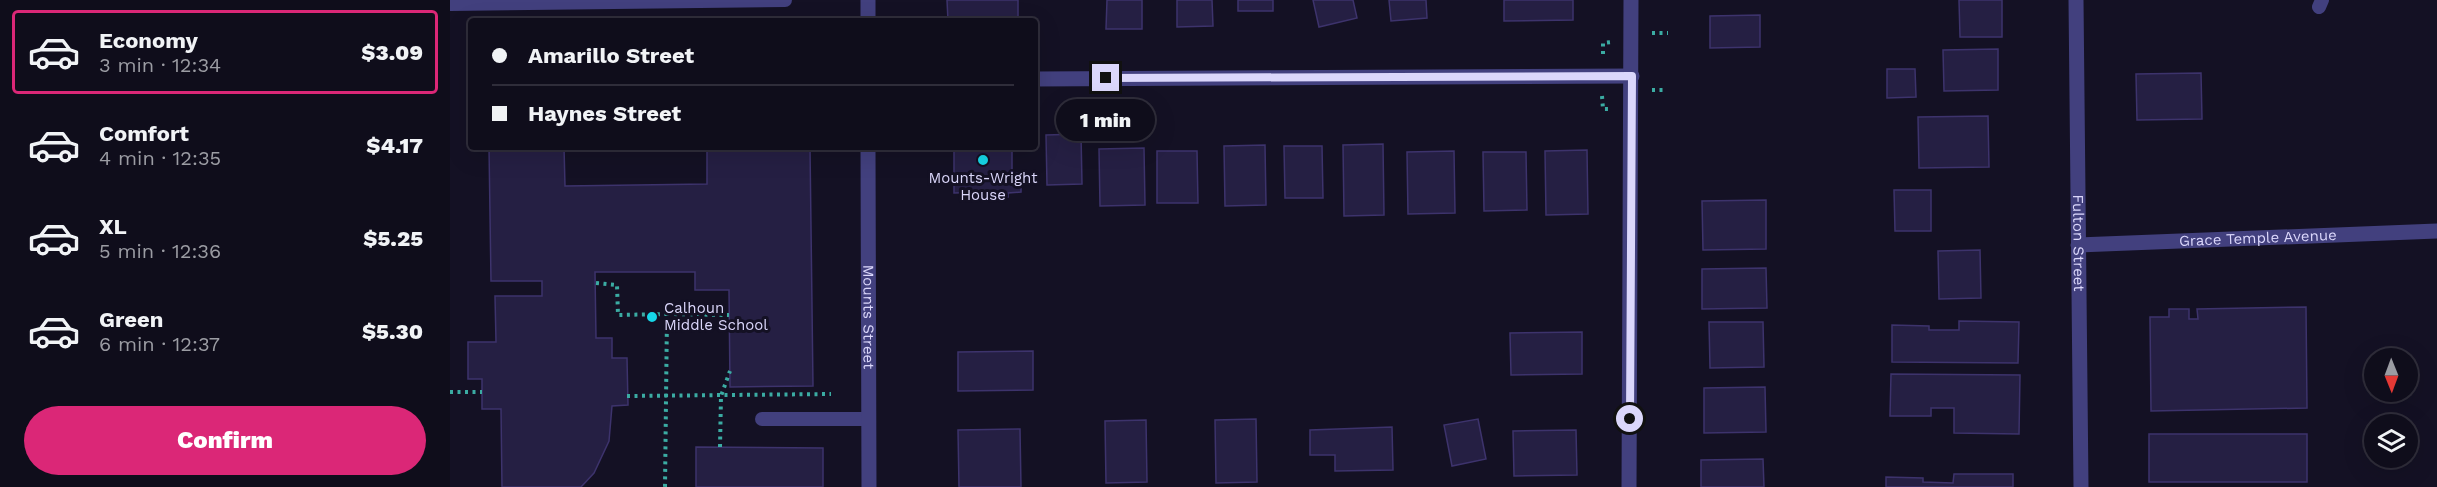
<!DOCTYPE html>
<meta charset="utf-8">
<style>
body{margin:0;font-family:"Work Sans",sans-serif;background:#181624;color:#f1f3f6;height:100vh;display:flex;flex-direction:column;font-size:22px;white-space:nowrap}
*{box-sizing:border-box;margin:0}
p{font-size:20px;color:#9b9ca3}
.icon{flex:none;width:33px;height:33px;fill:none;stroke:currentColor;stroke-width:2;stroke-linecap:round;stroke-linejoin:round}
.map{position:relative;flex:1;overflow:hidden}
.details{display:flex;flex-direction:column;background:#0f0d1b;width:450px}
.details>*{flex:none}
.top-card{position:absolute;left:18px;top:18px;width:570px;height:132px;border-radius:6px;box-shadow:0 6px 24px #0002,0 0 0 2px #2f2d3a;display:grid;align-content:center;height:132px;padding:0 24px;background:#0f0d1b}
.needle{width:39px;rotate:179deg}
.controls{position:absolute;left:1914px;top:348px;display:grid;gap:12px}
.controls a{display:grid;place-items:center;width:54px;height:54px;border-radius:50%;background:#0f0d1b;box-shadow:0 6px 24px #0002,0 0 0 2px #2f2d3a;font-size:30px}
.end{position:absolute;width:27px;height:27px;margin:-14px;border:8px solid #dbd7fb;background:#111;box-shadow:0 0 0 3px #111}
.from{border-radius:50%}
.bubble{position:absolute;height:42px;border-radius:21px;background:#0f0d1b;box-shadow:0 6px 24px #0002,0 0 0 2px #2f2d3a;font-size:20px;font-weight:800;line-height:42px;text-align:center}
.top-card b{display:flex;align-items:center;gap:21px;height:57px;font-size:22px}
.top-card b+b{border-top:2px solid #2f2d3a}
.top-card i{width:15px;height:15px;background:#f1f3f6}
ul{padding:10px 0 0;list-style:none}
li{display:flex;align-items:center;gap:18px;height:84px;margin:0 12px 9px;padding:0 12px;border:3px solid transparent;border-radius:6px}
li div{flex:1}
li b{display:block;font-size:22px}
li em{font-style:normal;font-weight:800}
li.current{border-color:#db2777}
li>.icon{width:54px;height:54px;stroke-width:1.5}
.primary-button{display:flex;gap:12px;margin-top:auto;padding:12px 24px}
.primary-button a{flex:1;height:69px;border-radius:36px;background:#db2777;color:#fff;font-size:24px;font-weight:800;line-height:69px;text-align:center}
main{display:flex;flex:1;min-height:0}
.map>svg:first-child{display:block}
.building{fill:#251f43;stroke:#3d336c;stroke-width:1.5}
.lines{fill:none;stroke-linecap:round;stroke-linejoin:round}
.path{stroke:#3baca3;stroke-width:4;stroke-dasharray:3 4.5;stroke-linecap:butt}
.service{stroke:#42407e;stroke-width:14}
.minor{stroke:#42407e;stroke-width:15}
.route{stroke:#dbd7fb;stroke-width:8}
.poi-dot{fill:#16d7e8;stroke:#141124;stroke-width:2}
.labels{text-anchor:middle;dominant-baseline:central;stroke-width:6;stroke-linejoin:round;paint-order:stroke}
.poi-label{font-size:15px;fill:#dbd7fb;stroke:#141124}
.street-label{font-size:15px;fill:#dbd7fb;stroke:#141124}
</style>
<main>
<section class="details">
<ul>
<li class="current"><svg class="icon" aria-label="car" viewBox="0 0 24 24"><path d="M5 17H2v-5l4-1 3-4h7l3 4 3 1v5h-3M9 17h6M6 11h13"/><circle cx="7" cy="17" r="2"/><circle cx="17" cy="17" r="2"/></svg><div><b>Economy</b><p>3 min · 12:34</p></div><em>$3.09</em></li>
<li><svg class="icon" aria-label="car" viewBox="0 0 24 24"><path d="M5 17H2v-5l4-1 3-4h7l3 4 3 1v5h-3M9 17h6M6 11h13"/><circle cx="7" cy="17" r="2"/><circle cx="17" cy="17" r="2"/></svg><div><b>Comfort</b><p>4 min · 12:35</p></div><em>$4.17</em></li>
<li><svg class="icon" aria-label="car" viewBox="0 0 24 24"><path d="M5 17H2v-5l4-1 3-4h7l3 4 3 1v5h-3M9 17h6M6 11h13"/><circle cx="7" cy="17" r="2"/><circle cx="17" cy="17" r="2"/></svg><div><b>XL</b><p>5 min · 12:36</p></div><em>$5.25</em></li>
<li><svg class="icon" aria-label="car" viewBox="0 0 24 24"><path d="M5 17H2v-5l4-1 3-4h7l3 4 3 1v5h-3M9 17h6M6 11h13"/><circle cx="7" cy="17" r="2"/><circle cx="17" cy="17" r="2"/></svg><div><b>Green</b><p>6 min · 12:37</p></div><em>$5.30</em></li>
</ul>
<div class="primary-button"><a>Confirm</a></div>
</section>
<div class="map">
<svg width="1987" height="487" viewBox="0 0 1987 487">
<rect width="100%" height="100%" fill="#141124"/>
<g class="building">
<polygon points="497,0 568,0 568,21 498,21"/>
<polygon points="657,0 692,0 692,29 656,29"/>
<polygon points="727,0 762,0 763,26 727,27"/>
<rect x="788" y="0" width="35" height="11"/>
<polygon points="863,0 903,0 907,18 869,27"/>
<polygon points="939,0 976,0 977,18 941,21"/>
<polygon points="1054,0 1123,0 1123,20 1054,21"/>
<polygon points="1509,0 1552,0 1552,37 1510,37"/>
<polygon points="1310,15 1310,47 1260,48 1260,16"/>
<polygon points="1548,49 1548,90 1494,91 1493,50"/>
<polygon points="1437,69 1465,69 1466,97 1437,98"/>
<polygon points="1751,73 1752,119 1687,120 1686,74"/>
<polygon points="1538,116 1539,167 1469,168 1468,117"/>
<polygon points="631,134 632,184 597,185 596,135"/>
<polygon points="933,144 934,215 894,216 893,145"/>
<polygon points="815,145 816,205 775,206 774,146"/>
<polygon points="834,146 872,146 873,198 835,198"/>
<polygon points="39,147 114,147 115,186 257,184 257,147 360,147 363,386 280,387 279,290 245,290 245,272 145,272 146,338 162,338 162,358 177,358 178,405 162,406 159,441 144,473 131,487 52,487 51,409 32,409 32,379 18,379 18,342 46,342 45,296 92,296 92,281 41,281"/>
<polygon points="504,147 562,147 562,173 571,173 571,192 558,193 558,197 536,197 536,192 504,193"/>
<polygon points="694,148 695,205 650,206 649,149"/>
<polygon points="1137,150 1138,214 1096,215 1095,151"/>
<polygon points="707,151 747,151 748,203 707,203"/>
<polygon points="1004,151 1005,213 958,214 957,152"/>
<polygon points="1033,152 1076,152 1077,210 1034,211"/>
<polygon points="1444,190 1481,190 1481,231 1445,231"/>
<polygon points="1316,200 1316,249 1253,250 1252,201"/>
<polygon points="1530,250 1531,298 1489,299 1488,251"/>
<polygon points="1316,268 1317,308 1252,309 1252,269"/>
<polygon points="1856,307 1857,408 1701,411 1700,317 1719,317 1719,309 1739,309 1739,319 1748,319 1747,309"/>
<polygon points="1509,321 1569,322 1568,363 1442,362 1442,325 1479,326 1479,330 1509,330"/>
<polygon points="1259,322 1313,322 1314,367 1260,368"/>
<polygon points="1132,332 1132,374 1061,375 1060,333"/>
<polygon points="583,351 583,390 508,391 508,352"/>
<polygon points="1441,374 1570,375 1569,434 1504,433 1504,408 1481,408 1481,416 1440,416"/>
<polygon points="1315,387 1316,432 1254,433 1254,388"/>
<polygon points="806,419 807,482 766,483 765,420"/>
<polygon points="1028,419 1036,459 1002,466 994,425"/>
<polygon points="696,420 697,482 656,483 655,421"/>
<polygon points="942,427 943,470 885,471 885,455 860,455 860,430"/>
<polygon points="570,429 571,487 509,487 508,430"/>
<polygon points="1126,430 1127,475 1064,476 1063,431"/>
<rect x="1699" y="434" width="158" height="48"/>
<polygon points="246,447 373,448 373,487 246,487"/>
<polygon points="1313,459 1314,487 1251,487 1251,460"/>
<polygon points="1504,474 1563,474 1563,487 1436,487 1436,477 1473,478 1473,482 1503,483"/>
</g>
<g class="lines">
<g class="path">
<polyline points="1202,33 1218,33"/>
<polyline points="1153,54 1153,43 1162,42"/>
<polyline points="1202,90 1217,90"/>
<polyline points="1152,96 1153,109 1159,109"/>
<polyline points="146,283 167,285 168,315 217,314 215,487"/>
<polyline points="217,314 279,315"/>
<polyline points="0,392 32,392"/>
<polyline points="177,396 381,394"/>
<polyline points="270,447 271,396 280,371"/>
</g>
<g class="service">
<polyline points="0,4 335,0"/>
<polyline points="1869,7 1872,0"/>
<polyline points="312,419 418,419"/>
</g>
<g class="minor">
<polyline points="418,0 418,21"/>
<path id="s1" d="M1626,0L1631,487"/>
<polyline points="585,79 1182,76"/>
<path id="s2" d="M418,147L419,487"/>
<path id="s3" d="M1628,245L1987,231"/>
<polyline points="1179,487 1181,0"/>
</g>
</g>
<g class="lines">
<polyline class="route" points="656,78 1182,76 1180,419"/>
</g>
<g class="poi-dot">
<circle cx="533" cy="160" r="6"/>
<circle cx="202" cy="317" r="6"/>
</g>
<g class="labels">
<g class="poi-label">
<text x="533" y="178">Mounts-Wright<tspan x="533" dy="17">House</tspan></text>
<text x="214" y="308" text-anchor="start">Calhoun<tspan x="214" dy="17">Middle School</tspan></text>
</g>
<g class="street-label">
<text stroke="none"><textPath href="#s3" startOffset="180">Grace Temple Avenue</textPath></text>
<text stroke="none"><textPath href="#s1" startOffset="243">Fulton Street</textPath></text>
<text stroke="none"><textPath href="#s2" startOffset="170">Mounts Street</textPath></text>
</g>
</g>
</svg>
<div class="controls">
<a><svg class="needle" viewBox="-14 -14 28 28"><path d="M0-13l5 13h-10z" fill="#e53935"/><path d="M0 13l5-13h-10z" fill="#9b9ca3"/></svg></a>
<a><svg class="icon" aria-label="layers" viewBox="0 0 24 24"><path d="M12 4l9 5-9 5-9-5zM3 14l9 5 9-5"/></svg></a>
</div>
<i class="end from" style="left:1180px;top:419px"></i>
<i class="end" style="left:656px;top:78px"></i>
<div class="bubble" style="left:606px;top:99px;width:99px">1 min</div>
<div class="top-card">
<b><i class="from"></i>Amarillo Street</b>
<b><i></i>Haynes Street</b>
</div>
</div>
</main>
